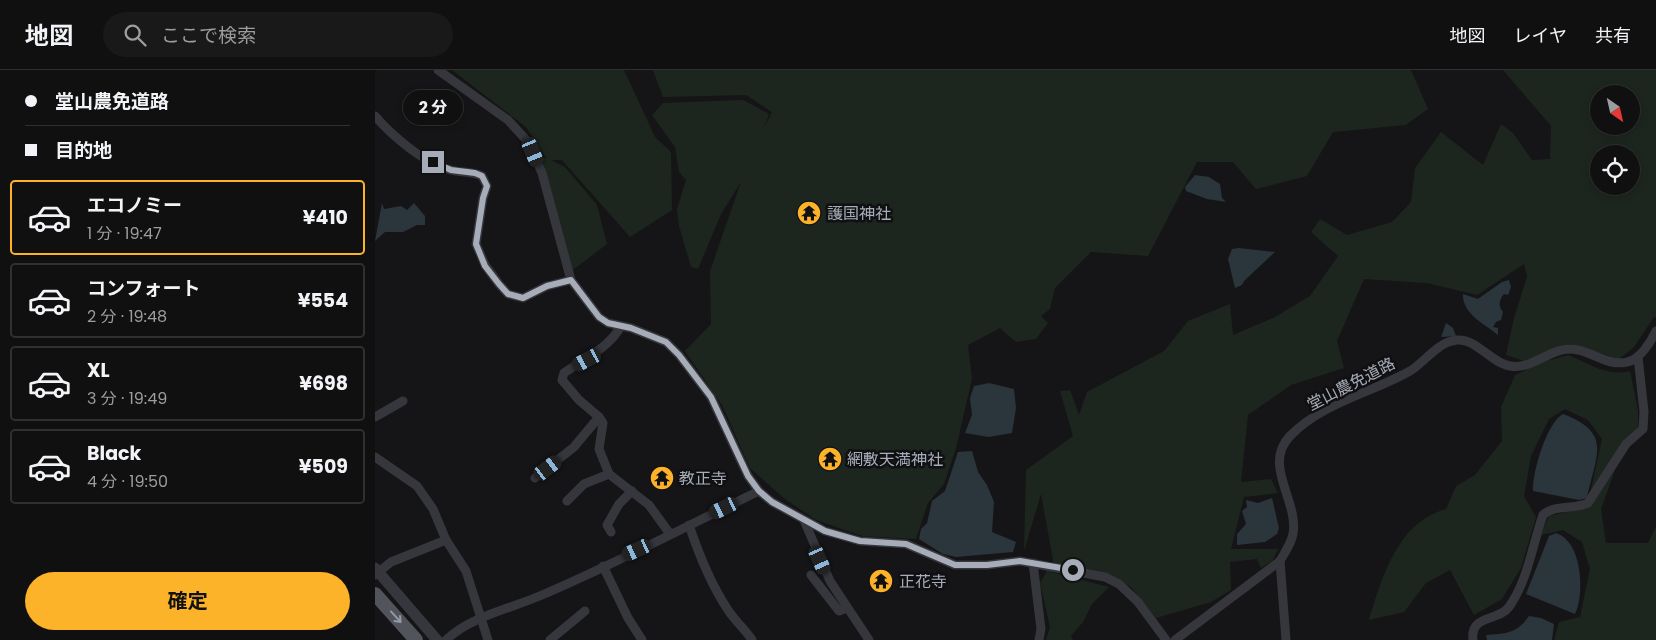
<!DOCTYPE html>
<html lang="ja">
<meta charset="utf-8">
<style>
body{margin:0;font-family:Poppins,"Noto Sans JP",sans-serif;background:#19191a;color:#f1f3f6;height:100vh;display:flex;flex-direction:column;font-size:19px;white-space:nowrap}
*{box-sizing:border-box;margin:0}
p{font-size:16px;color:#9c9d9f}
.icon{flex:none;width:28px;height:28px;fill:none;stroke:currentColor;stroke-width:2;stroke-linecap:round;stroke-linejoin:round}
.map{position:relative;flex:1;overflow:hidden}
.details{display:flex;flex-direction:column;background:#101011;width:375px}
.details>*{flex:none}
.banner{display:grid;align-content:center;height:110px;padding:0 25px;background:#101011}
.needle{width:32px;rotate:146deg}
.fabs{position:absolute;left:1215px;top:15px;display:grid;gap:10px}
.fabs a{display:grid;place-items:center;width:50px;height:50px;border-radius:50%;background:#101011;box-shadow:0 2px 8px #0003,0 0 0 1px #303031;font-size:25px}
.end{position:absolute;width:22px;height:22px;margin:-11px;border:6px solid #a6acb8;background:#111;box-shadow:0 0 0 2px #111}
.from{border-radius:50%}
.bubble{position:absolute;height:35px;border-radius:18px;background:#101011;box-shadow:0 2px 8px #0003,0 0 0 1px #303031;font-size:16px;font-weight:700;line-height:35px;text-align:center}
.car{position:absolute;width:15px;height:30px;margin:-15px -8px;border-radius:6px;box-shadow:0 0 4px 1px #0007;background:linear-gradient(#222 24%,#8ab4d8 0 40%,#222 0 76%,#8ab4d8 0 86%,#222 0)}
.banner b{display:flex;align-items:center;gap:18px;height:48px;font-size:19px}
.banner b+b{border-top:1px solid #303031}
.banner i{width:12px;height:12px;background:#f1f3f6}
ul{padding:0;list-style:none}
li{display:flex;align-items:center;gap:15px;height:75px;margin:0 10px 8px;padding:0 15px;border:2px solid #303031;border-radius:5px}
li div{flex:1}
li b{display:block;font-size:19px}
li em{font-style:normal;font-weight:700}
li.current{border-color:#fcb229}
li>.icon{width:45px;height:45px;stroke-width:1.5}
.primary-button{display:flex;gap:10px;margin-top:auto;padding:10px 25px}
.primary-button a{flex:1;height:58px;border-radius:30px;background:#fcb229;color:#111;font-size:20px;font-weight:700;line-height:58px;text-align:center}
header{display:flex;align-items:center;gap:30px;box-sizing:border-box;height:70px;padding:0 25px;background:#101011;border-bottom:1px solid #303031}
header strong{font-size:24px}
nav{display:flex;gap:28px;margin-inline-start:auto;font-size:18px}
.search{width:350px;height:45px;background:#19191a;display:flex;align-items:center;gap:12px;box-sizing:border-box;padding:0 18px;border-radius:28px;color:#9c9d9f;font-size:19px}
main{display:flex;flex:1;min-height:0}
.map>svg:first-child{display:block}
.green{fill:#1d261e;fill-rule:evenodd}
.water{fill:#2b353c}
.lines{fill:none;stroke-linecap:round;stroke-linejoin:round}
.minor{stroke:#36373d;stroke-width:9}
.tertiary{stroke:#36373d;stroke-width:11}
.primary{stroke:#52545c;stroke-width:14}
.oneway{stroke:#959aa6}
.route{stroke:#a6acb8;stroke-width:6}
.labels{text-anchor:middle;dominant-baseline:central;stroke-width:5;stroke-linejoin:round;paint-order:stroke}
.poi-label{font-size:16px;fill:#a6acb8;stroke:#101012;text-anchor:start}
.street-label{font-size:16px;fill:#a6acb8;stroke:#101012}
</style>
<header>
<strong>地図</strong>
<div class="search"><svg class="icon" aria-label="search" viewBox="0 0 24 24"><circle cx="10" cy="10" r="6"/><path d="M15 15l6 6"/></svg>ここで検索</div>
<nav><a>地図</a><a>レイヤ</a><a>共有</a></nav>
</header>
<main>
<section class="details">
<div class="banner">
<b><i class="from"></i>堂山農免道路</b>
<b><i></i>目的地</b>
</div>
<ul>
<li class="current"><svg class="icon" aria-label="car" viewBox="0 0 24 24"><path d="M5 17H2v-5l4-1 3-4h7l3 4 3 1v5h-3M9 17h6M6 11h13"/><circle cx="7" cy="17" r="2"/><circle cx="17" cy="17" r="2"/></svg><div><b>エコノミー</b><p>1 分 · 19:47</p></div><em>¥410</em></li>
<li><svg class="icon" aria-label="car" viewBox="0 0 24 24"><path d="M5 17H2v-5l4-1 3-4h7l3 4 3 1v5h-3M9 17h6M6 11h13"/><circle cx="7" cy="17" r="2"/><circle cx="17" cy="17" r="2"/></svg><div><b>コンフォート</b><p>2 分 · 19:48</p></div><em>¥554</em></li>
<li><svg class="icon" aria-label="car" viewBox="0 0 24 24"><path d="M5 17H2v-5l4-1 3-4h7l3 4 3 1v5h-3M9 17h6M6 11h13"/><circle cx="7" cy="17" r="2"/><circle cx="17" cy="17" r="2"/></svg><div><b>XL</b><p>3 分 · 19:49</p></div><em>¥698</em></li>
<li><svg class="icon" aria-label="car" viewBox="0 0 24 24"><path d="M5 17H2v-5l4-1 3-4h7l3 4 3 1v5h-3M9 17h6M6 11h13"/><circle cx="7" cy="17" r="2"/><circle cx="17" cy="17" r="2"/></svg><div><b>Black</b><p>4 分 · 19:50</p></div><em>¥509</em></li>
</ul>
<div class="primary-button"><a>確定</a></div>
</section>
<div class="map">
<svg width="1281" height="570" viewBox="0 0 1281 570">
<rect width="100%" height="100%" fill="#151517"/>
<g class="green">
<polygon points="77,0 249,0 280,67 296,82 297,140 255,167 187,90 176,90 190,97 222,135 232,174 198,200 164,86 171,88 151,57"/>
<polygon points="278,0 1036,0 1053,39 1031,55 958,62 932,106 881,119 858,92 822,92 773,186 716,182 680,218 675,239 666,246 673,253 661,269 641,272 625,258 593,275 597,309 581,378 569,414 553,433 541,469 487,466 441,450 410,429 375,398 347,335 310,281 336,254 335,201 366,112 346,144 323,199 316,197 304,156 302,139 311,110 304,102 300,77 277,45 288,33 368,30 394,44 389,58 397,42 371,25 288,27"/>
<path d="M1128,0H1281V248L1279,247L1259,277L1244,289L1195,274L1149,291L1131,285L1139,248L1152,207L1149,194L1102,225L1052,213L989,209L962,271L969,298L916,315L873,345L866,412L896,409L903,423L869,427L856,479H903L898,490L886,498L882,489L855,492L856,520L836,532L781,548L756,517L725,501L679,495L666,424L649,481L651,400L698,366L685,321L695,320L704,345L712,322L789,281L813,251L855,234L858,265L900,247L935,226L963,186L936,162L945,149L972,165L1017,152L1036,132L1040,98L1066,62L1108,95L1126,54L1138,63L1157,90L1175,89L1176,56ZM1224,24H1256V56H1224ZM1224,84H1256V116H1224Z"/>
<path d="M1194,285C1213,294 1234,307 1255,301L1263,340V357L1215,424L1227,369L1213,350L1190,339L1174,349L1156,386L1149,426L1161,447L1146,498L1127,529L1099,545L1075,500L1051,513L1029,542L994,550C1007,507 1023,452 1071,439L1081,416L1100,405L1127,371L1126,337L1140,305L1171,291Z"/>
<polygon points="1241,397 1226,439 1231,473 1273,473 1281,457 1281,570 1179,570 1184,552 1205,547 1215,499 1207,472 1188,460 1166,465 1174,446 1210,438"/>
<polygon points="672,501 734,517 717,534 708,552 696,566 698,570 671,570 675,557 665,513"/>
</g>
<g class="water">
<polygon points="820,105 834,107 845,114 847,128 851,132 832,129 811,121 810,117"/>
<polygon points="7,133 9,139 26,136 32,140 39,133 50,146 50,155 42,155 28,162 10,162 0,171"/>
<polygon points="864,178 900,182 869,211 867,215 860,218 853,189 857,179"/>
<path d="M1134,210L1136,217L1133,225L1129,224C1124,230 1123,236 1128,242L1126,250L1121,252L1118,257L1123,258V265C1110,254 1087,244 1088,224L1103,229L1127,212Z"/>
<polygon points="1071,253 1078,258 1081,266 1066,267"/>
<polygon points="614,313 639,319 641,338 637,363 614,367 590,363 597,345 595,328 599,316"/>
<path d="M1188,344C1238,363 1221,385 1212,428L1204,430L1158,421C1157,403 1172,352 1188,344Z"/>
<polygon points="597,381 603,402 612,415 619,432 617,462 641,472 638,482 581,487 568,484 544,469 546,459 552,453 557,431 570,421 583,382"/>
<polygon points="897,428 904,458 902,464 890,472 862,475 862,464 871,454 867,441 872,437 871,430 883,433"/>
<path d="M1181,463C1207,471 1210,523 1200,544L1151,524L1174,466Z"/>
<path d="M1154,546L1166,548L1179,554L1177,570H1112L1111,565C1132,563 1141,564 1154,546Z"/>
</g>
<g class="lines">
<g class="minor">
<polyline points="63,0 133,50 153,72 167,103 196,210 224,247 233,253 256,258 291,272 304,285 336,327 373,406 384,421 397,432 450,461 485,471 531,474 580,495 612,495 645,491 730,507 744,514 763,532 791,570"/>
<path d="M0,46C16,65 51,95 76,100C87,103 97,101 107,106L112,116L108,128L101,174L110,195L124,214L133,224L148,228L172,216L196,210"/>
<path d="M246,256C234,278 209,289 189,303L187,310L204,330L224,347L228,353L224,379L234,404L274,435L295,464"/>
<polyline points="0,347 28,331"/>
<polyline points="0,387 42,416 58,439 71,470 91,501 113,570"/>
<polyline points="160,408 199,377 224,347"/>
<polyline points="192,431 209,414 234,404"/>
<polyline points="429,450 455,511 494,570"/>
<path d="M314,455C324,485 335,513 353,540C360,551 370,559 377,570"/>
<polyline points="236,462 232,455 244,434 257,421"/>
<polyline points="905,491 911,570"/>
<polyline points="658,493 666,559 664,570"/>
<polyline points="228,496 253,548 267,570"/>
<polyline points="0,505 16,492 71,470"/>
<polyline points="436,505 464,541 472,538"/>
<path d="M71,570C96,546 135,539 167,525C240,494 312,456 384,421"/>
<polyline points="175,570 210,541"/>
<path d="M800,570L905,491C910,482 916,474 918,464C924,431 887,395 915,366C947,333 996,323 1035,301C1050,292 1062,272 1082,270C1101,268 1116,293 1135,296C1157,300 1175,278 1196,279C1206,279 1217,285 1225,288C1255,301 1268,287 1281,261"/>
<path d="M1098,570C1095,544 1123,552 1134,537C1153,510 1157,476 1168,445C1179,434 1198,440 1213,433L1251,374L1268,359L1269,342L1263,287"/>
</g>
<polyline class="tertiary" points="0,498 62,570"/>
<polyline class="primary" points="0,524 41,570"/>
</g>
<defs><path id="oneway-shaft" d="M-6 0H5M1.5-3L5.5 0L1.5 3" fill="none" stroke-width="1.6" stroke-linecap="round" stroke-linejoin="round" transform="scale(1.25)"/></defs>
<use class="oneway" href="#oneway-shaft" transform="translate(21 547) rotate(48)"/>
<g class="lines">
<polyline class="route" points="58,92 76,100 100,103 107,106 112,116 108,128 101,174 110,196 124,214 133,224 148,228 172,216 196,210 224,247 233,253 256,258 291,272 304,285 336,327 373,406 384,421 397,432 450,461 485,471 531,474 580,495 612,495 645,491 698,500"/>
</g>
<defs>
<g id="temple-disc" transform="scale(1.25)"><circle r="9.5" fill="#fcb229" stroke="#101012"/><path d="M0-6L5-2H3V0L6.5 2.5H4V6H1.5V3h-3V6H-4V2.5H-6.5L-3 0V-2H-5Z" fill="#111"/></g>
</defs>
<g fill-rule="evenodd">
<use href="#temple-disc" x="434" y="143"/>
<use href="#temple-disc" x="455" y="389"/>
<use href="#temple-disc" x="287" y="408"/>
<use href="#temple-disc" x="506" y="511"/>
</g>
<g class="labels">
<g class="poi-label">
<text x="452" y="143">護国神社</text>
<text x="472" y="389">網敷天満神社</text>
<text x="304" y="408">教正寺</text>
<text x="524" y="511">正花寺</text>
</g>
<g class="street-label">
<text transform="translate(976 314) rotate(-27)">堂山農免道路</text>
</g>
</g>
</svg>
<div class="fabs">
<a><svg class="needle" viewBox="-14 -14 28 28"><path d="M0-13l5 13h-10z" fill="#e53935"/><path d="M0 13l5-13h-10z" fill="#9c9d9f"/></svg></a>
<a><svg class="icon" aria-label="locate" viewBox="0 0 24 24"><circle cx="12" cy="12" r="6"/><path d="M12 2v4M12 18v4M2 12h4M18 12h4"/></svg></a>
</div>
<i class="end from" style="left:698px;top:500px"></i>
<i class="end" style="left:58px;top:92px"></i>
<div class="bubble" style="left:28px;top:20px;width:60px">2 分</div>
<i class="car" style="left:158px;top:82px;rotate:157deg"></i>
<i class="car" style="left:212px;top:290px;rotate:242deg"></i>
<i class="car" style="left:173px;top:398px;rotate:53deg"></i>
<i class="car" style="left:349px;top:438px;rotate:244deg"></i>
<i class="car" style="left:262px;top:480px;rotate:245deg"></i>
<i class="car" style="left:445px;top:490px;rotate:156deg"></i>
</div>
</main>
